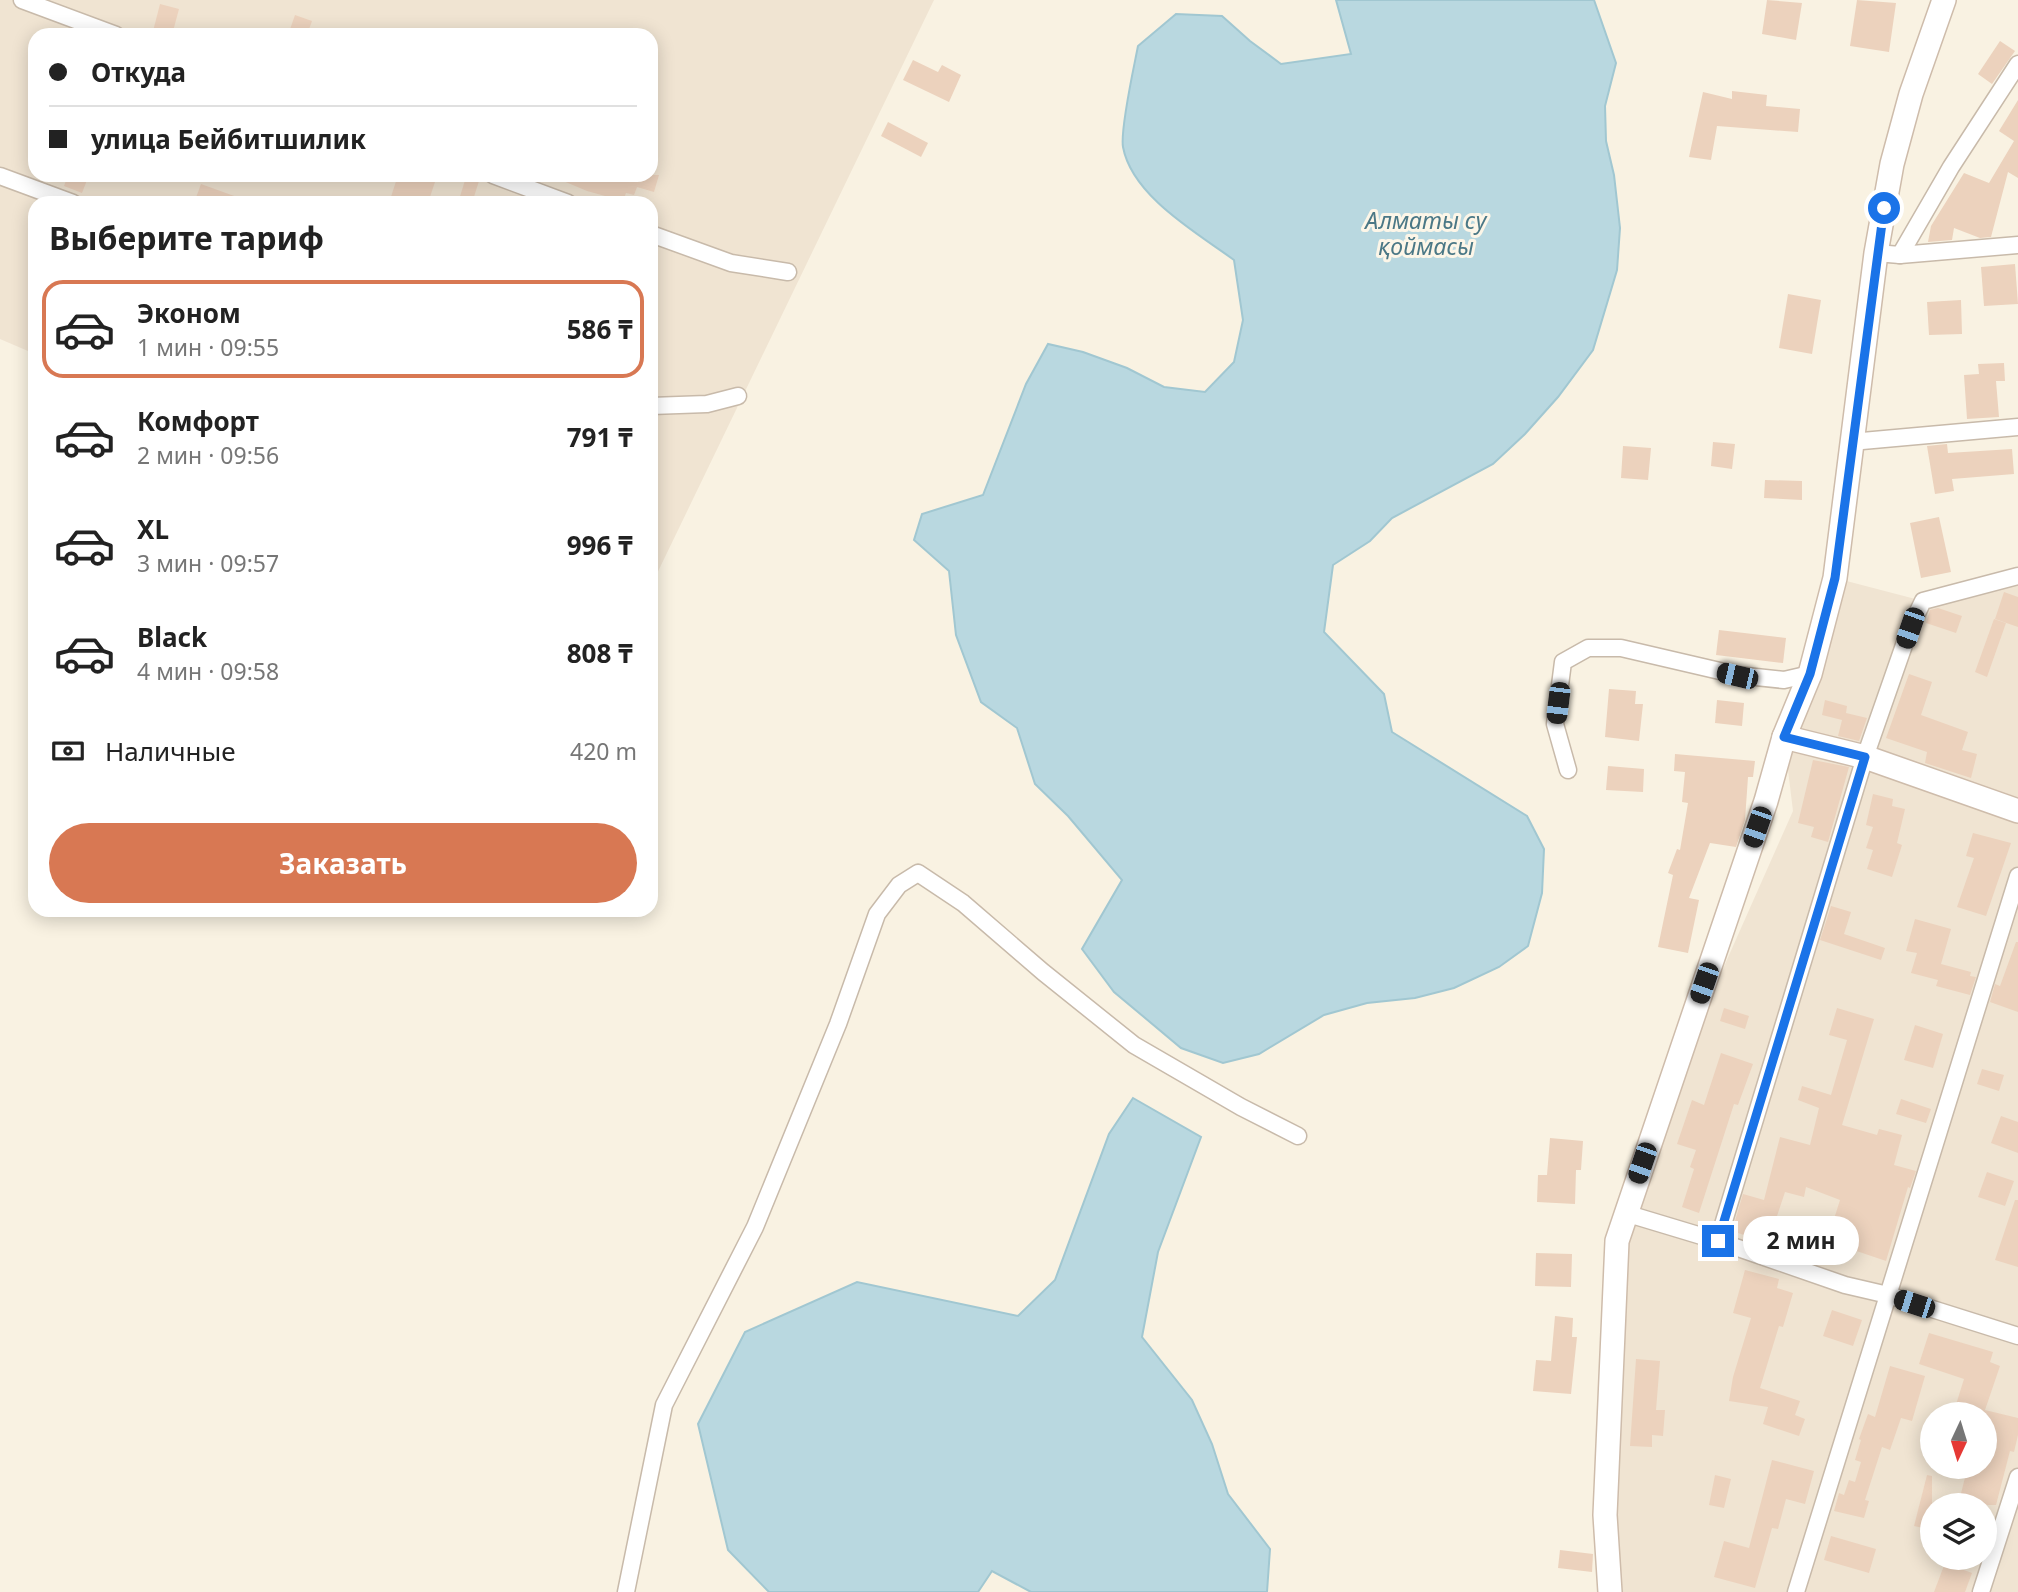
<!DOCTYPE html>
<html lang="ru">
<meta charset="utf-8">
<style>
body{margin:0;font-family:"Noto Sans",sans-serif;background:#f6f6f6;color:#222;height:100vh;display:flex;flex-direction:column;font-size:26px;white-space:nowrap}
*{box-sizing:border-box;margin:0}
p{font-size:23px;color:#767676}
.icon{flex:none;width:38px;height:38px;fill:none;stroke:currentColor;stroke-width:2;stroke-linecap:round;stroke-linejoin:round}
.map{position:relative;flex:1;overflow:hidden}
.details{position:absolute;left:28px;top:196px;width:630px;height:721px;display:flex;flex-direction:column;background:#fff;border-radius:21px;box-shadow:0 4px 18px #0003}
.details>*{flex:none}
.guide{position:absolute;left:28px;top:28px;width:630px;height:154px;border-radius:21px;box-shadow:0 4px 18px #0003;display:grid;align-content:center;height:154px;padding:0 21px;background:#fff}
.needle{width:46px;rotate:184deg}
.buttons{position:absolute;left:1920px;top:1402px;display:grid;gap:14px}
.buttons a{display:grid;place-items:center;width:77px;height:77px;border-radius:50%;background:#fff;box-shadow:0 4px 18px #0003;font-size:35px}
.end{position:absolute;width:32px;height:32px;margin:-16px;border:9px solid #1a73e8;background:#fff;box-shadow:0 0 0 4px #fff}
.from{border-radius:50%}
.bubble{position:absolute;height:49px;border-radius:24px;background:#fff;box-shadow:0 4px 18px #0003;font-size:23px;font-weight:700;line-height:49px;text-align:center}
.car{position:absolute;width:21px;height:42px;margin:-21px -10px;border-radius:9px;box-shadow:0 0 5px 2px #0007;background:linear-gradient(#222 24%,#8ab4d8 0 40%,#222 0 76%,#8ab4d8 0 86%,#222 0)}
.guide b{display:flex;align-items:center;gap:24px;height:66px;font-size:26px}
.guide b+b{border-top:2px solid #e0e0e0}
.guide i{width:18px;height:18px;background:#222}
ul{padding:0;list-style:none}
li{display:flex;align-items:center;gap:21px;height:98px;margin:0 14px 10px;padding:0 7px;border:4px solid transparent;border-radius:21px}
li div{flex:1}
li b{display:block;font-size:26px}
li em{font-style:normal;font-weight:700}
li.selected{border-color:#d87853}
li>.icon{width:63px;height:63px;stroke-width:1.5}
h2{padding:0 21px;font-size:32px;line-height:84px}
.pay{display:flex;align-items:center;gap:18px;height:77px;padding:0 21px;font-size:26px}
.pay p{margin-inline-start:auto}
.primary-button{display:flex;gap:14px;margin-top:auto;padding:14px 21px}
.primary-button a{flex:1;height:80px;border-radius:42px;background:#d87853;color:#fff;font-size:28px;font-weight:700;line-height:80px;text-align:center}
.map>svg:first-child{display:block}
.residential{fill:#f0e4d2;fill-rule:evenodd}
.water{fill:#b9d8e0;stroke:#a1c7d1;stroke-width:2}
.building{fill:#ecd2bd}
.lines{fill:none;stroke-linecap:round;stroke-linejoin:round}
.street-casing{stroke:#c8baaa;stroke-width:19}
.secondary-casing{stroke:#cebcab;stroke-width:26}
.street{stroke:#fff;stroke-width:16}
.secondary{stroke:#fff;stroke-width:23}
.route{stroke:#1a73e8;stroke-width:9}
.labels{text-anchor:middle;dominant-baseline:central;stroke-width:6;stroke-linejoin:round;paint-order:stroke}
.water-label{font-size:23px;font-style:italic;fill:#4b7886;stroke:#fdf6e8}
</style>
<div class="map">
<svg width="2018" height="1592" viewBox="0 0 2018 1592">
<rect width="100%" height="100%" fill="#f9f2e2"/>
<g class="residential">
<path d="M0,0H934L651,586V203H35V354L0,339ZM35,35H651V175H35Z"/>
<path d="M1835,578L1923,601L2018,579V1592H1610L1617,1241L1659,1113L1793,811L1784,737ZM1932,1414H1984V1466H1932ZM1932,1505H1984V1558H1932Z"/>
</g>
<g class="water">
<path d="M1336,0H1594L1616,63L1605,106L1606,141L1614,175L1620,228L1617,270L1593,350L1558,397L1525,434L1493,464L1392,518L1370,541L1333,565L1324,632L1384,694L1392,732L1527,816L1544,849L1542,893L1528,946L1499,967L1454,988L1415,998L1367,1003L1324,1015L1259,1054L1223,1063L1181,1048L1114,992L1082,949L1122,880L1068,816L1035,784L1017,728L981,702L956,635L949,571L914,540L922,514L983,495L1026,384L1048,344L1083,352L1127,368L1164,387L1205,392L1234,362L1243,320L1234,260C1197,233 1132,196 1123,147C1120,129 1134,67 1138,46L1176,14L1222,16L1250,41L1281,64L1351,54Z"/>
<polygon points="1133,1098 1201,1137 1158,1252 1142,1337 1192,1400 1212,1444 1228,1494 1270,1549 1267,1592 1031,1592 992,1571 978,1592 769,1592 728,1550 698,1424 745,1332 857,1282 1018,1316 1055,1280 1109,1134"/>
</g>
<g class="building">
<polygon points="1767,0 1802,3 1796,40 1762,34"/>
<polygon points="1857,0 1896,3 1889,52 1850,46"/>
<polygon points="160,4 179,9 172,35 152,35"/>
<polygon points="295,15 312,21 307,35 288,35"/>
<polygon points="2000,41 2015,51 1992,84 1978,74"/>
<polygon points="913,60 938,72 942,65 961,75 949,102 903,80"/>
<polygon points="1732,91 1767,95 1766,106 1800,109 1798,132 1717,126 1711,160 1689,157 1703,92 1732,99"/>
<polygon points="2018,100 2018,178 2008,172 1991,237 1980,238 1954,228 1952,240 1928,242 1931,226 1964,173 1989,183 2014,141 1999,131"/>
<polygon points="888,122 928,143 921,157 881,136"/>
<polygon points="68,175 89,175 82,193 64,186"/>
<polygon points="398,175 414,175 435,182 428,203 399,203 390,200"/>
<polygon points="549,175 659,175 654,192 637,187 634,195 626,193 623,201 587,191"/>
<polygon points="466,177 479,181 472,203 458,203"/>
<polygon points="201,184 248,201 247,203 194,203"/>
<polygon points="2015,264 2018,304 1984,306 1981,267"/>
<polygon points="1788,294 1821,300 1812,354 1779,348"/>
<polygon points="1961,300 1962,334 1929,335 1927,302"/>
<polygon points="2004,363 2005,381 1996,381 1999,417 1967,419 1964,375 1979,374 1978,364"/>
<polygon points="1713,442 1735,444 1732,469 1711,466"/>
<polygon points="1947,444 1948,453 2012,449 2014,474 1952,479 1954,491 1935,494 1927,446"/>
<polygon points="1623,446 1651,448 1648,480 1621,478"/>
<polygon points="1765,480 1802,481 1802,500 1764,498"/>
<polygon points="1939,517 1951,572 1921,578 1910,523"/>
<polygon points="2004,592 2018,597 2018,627 1995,619"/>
<polygon points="1938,608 1962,616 1956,633 1926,623 1930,610"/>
<polygon points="1994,619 2006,623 1987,677 1975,672"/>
<polygon points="1719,630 1786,638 1783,663 1716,655"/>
<polygon points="1909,674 1932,682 1921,715 1968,732 1962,750 1977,754 1971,778 1925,763 1927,752 1886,738"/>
<polygon points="1609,689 1636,691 1635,704 1643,704 1639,741 1605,737"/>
<polygon points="1717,700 1744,703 1742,726 1715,723"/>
<polygon points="1825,700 1847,706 1846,713 1867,718 1859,741 1838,736 1842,720 1822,715"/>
<polygon points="1675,754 1755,761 1753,777 1748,777 1745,820 1736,847 1710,843 1689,898 1699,900 1688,953 1658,947 1673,875 1668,873 1677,849 1680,850 1688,803 1682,802 1685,772 1674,771"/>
<polygon points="1813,760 1849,767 1828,842 1811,837 1814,827 1798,823"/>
<polygon points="1608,766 1644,769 1643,792 1606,790"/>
<polygon points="1873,794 1893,799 1892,806 1905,809 1897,843 1902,845 1892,877 1867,869 1873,850 1866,848 1873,827 1866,825"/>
<polygon points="1973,833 2011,843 1986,916 1957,907 1974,858 1966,856"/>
<polygon points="1831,906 1851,912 1844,934 1885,948 1881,960 1820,940"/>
<polygon points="1915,919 1951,929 1941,964 1971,972 1970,976 1976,977 1970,995 1936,986 1938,980 1911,973 1917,953 1906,951"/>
<polygon points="2016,942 2018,942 2018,1012 1990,1002 1995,984 2000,986"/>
<polygon points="1724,1008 1749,1016 1745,1029 1720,1021"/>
<polygon points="1837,1008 1874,1019 1842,1125 1877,1135 1879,1129 1902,1135 1894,1165 1916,1171 1910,1188 1908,1187 1886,1261 1827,1241 1840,1200 1806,1187 1804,1197 1785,1192 1768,1243 1732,1231 1743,1194 1764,1200 1780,1137 1810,1145 1819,1108 1798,1100 1802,1086 1831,1095 1847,1040 1829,1035"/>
<polygon points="1915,1025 1943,1034 1933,1068 1904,1060"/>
<polygon points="1721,1053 1753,1064 1738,1105 1734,1104 1699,1213 1682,1207 1694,1169 1690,1167 1696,1150 1677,1144 1692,1100 1704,1105"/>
<polygon points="1982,1069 2004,1075 1999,1091 1977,1084"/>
<polygon points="1901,1099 1931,1109 1926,1123 1896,1114"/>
<polygon points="2001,1116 2018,1122 2018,1153 1991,1143"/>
<polygon points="1550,1138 1583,1141 1581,1170 1576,1170 1575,1204 1537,1202 1538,1175 1547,1175"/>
<polygon points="1987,1172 2014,1181 2005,1206 1978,1197"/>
<polygon points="2015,1200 2018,1200 2018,1267 1995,1260"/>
<polygon points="1536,1253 1572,1254 1571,1287 1535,1286"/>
<polygon points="1745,1270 1779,1279 1777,1288 1793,1293 1783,1327 1779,1326 1760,1388 1800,1401 1795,1415 1805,1419 1799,1436 1763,1424 1768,1407 1729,1401 1733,1377 1751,1318 1733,1313"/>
<polygon points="1832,1310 1862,1320 1853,1346 1823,1336"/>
<polygon points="1555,1316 1573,1318 1572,1337 1577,1337 1571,1394 1533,1391 1536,1360 1551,1361"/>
<polygon points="1929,1333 1993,1352 1990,1362 2000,1366 1985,1410 2018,1418 2018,1435 2014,1452 2010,1451 1996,1505 1958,1505 1968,1466 1984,1466 1984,1411 1984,1414 1953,1414 1964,1379 1919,1364"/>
<polygon points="1636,1359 1660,1361 1656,1410 1665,1410 1663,1436 1652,1435 1652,1447 1630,1446"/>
<polygon points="1890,1366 1925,1376 1912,1421 1901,1418 1890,1450 1882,1447 1865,1500 1869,1501 1864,1518 1834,1511 1839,1493 1844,1495 1849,1480 1855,1482 1861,1462 1855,1460 1861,1440 1859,1439 1868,1414 1875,1417"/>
<polygon points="1772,1460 1814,1471 1805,1504 1786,1499 1778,1529 1772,1528 1755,1588 1714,1577 1724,1541 1749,1548"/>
<polygon points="1715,1475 1731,1479 1724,1508 1709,1505"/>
<polygon points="1927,1475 1932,1476 1932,1530 1914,1526"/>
<polygon points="1831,1536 1876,1549 1869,1573 1824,1560"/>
<polygon points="1560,1550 1593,1554 1592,1572 1558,1568"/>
<polygon points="1945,1563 1972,1573 1965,1592 1934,1592"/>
</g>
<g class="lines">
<g class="street-casing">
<g id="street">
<polyline points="22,0 116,35"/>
<polyline points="493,175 568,203"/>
<polyline points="0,176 73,203"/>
<polyline points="651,234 731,263 788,272"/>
<polyline points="1876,253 1900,255 2018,245"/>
<polyline points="1900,255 1951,167 2018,64"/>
<polyline points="651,406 707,404 738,396"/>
<polyline points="1851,442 2018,427"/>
<polyline points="1568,770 1555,724 1563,662 1588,648 1621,648 1737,675 1784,680 1810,674"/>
<polyline points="1625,1213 1718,1241 1845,1285 1888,1295 2018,1336"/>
<polyline points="1718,1241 1865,757 1910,628 1923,601 2018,576"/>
<polyline points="626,1592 664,1405 755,1227 838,1024 877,914 899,885 918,873 963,903 1043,972 1134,1045 1241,1107 1298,1136"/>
<polyline points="1796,1592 2018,876"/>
<polyline points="1981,1592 2018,1477"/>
</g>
</g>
<g class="secondary-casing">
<g id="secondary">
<polyline points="1784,737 1865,757 2018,811"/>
<polyline points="1610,1592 1605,1515 1617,1241 1766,801 1784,737 1810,674 1835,578 1876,253 1892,164 1911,94 1944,0"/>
</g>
</g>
<use href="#street" class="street"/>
<use href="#secondary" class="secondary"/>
</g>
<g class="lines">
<polyline class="route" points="1718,1241 1865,757 1784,737 1810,674 1835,578 1884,208"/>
</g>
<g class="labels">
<g class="water-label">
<text x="1426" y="220">Алматы су<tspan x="1426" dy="26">қоймасы</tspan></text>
</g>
</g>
</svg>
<div class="buttons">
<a><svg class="needle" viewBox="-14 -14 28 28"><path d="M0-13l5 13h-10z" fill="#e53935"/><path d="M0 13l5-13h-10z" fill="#767676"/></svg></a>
<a><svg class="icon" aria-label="layers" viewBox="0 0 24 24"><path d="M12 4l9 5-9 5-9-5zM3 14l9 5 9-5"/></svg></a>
</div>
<i class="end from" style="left:1884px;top:208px"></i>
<i class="end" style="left:1718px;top:1241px"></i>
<div class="bubble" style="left:1743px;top:1216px;width:116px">2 мин</div>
<i class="car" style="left:1910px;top:628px;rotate:199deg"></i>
<i class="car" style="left:1737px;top:676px;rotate:283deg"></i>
<i class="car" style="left:1558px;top:703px;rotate:187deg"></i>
<i class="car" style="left:1757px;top:827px;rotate:199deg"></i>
<i class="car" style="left:1704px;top:983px;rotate:199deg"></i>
<i class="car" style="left:1642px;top:1163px;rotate:199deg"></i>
<i class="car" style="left:1914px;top:1304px;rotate:288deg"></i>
<div class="guide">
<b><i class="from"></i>Откуда</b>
<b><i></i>улица Бейбитшилик</b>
</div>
<section class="details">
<h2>Выберите тариф</h2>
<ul>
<li class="selected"><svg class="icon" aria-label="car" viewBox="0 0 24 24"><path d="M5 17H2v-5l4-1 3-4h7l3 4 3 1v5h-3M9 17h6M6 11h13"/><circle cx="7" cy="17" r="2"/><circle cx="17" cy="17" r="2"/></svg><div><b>Эконом</b><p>1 мин · 09:55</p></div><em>586 ₸</em></li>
<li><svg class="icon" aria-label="car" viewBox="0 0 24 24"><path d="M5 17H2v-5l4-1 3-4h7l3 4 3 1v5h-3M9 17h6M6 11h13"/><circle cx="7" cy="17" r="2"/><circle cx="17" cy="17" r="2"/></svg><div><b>Комфорт</b><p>2 мин · 09:56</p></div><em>791 ₸</em></li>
<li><svg class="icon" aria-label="car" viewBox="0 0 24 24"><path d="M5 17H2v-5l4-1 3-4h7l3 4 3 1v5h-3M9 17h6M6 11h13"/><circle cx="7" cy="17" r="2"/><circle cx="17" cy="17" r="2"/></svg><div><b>XL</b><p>3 мин · 09:57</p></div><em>996 ₸</em></li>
<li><svg class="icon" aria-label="car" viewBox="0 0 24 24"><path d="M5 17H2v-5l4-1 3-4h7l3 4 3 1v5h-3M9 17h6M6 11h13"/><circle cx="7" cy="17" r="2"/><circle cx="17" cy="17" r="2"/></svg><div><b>Black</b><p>4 мин · 09:58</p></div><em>808 ₸</em></li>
</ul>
<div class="pay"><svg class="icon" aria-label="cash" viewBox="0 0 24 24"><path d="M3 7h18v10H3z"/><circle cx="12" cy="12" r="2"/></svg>Наличные<p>420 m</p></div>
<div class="primary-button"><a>Заказать</a></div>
</section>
</div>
